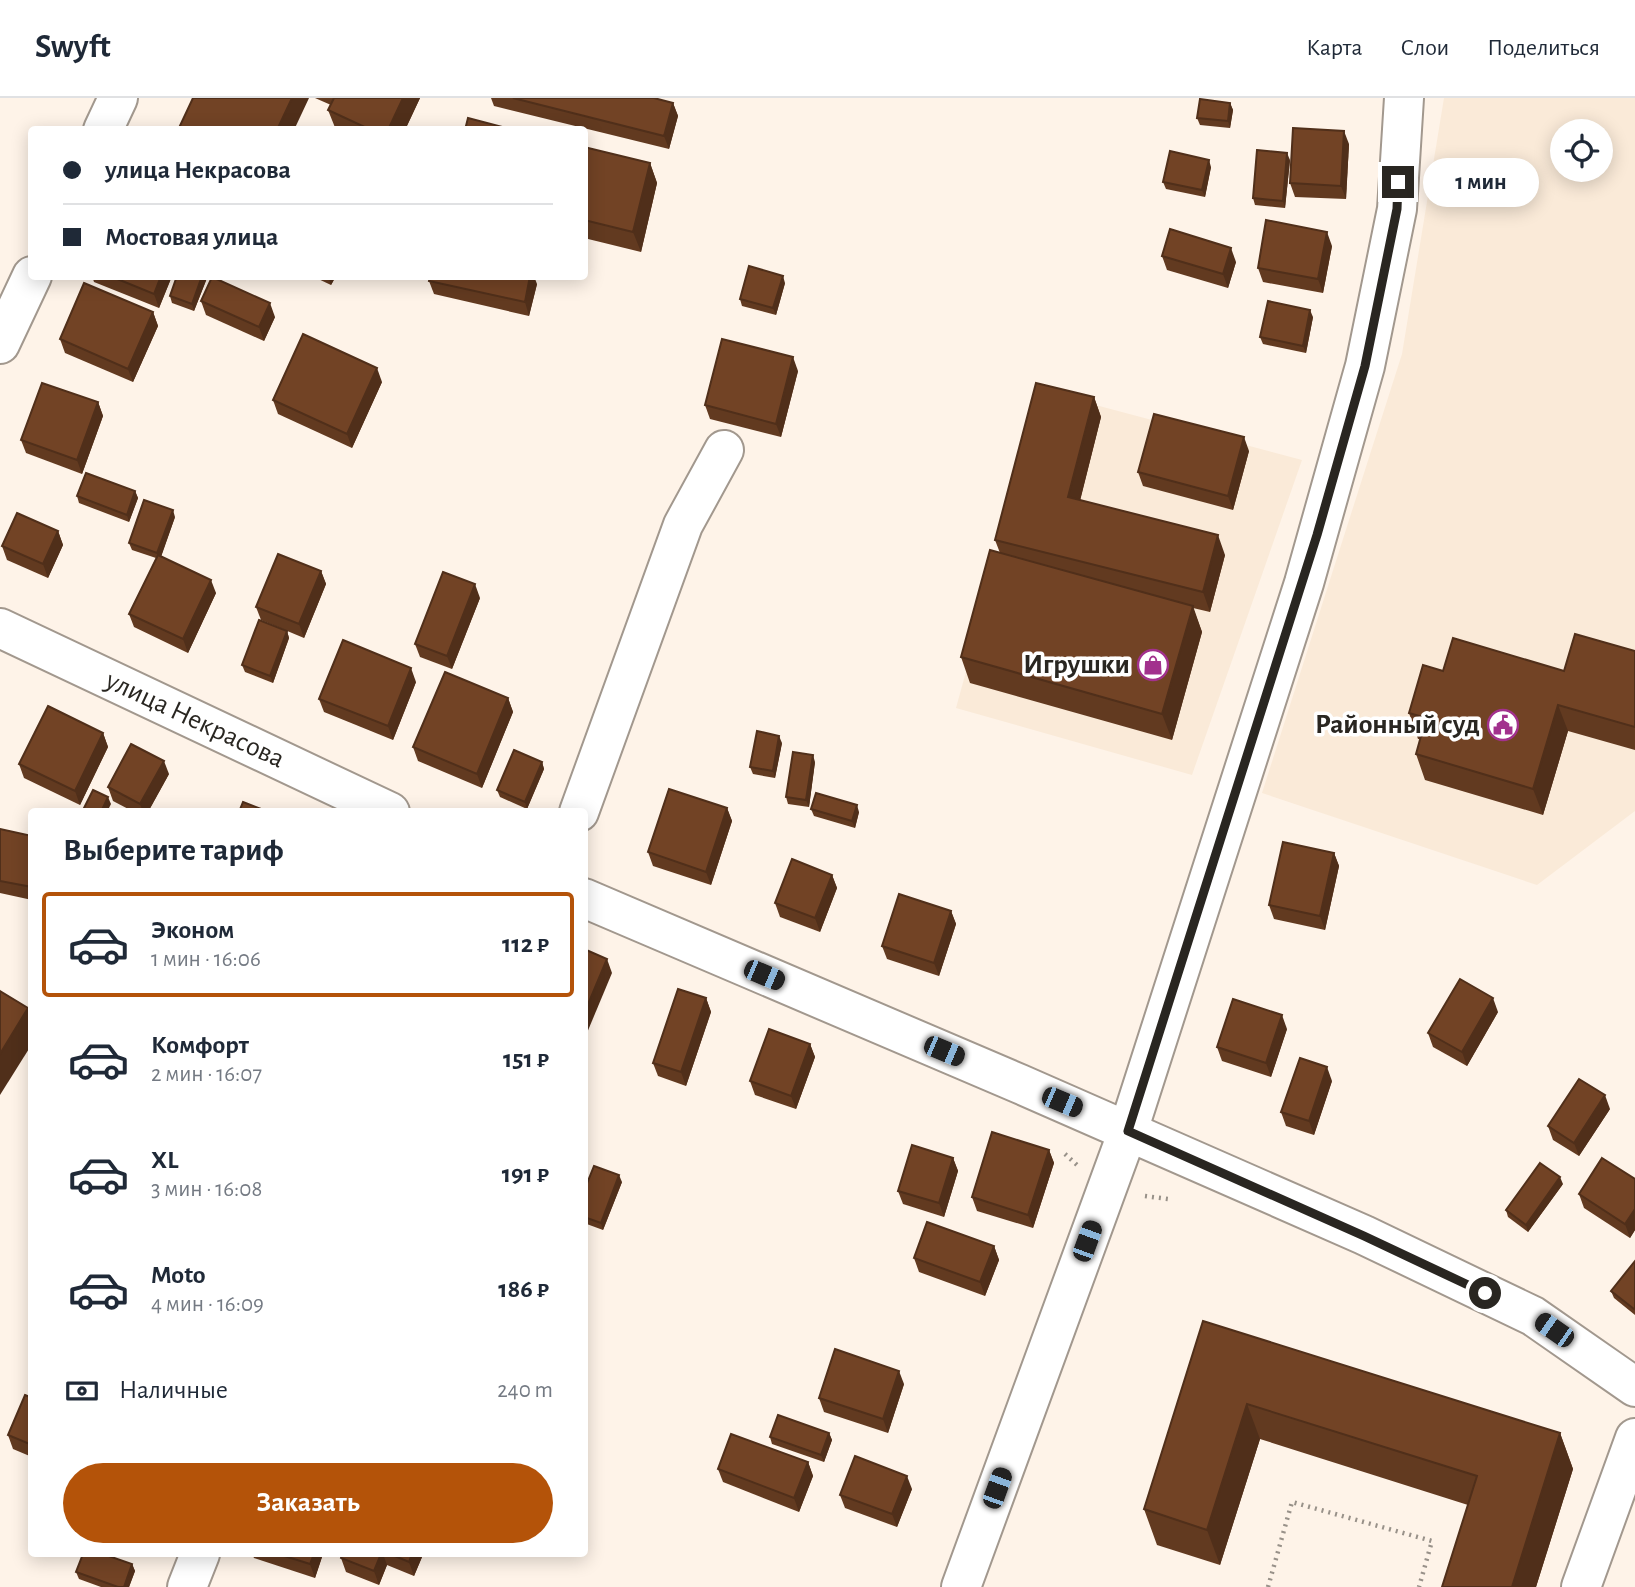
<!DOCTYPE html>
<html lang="ru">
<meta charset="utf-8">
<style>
body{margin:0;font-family:"Alegreya Sans",sans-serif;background:#f6f6f7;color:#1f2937;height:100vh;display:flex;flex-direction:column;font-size:26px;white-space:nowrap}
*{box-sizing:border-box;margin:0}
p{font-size:23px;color:#747a83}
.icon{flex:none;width:38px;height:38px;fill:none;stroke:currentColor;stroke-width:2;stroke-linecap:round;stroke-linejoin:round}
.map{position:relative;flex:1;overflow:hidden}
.sheet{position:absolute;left:28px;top:710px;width:560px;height:749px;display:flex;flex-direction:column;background:#fff;border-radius:7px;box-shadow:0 4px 18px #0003}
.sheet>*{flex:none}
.top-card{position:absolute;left:28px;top:28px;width:560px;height:154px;border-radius:7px;box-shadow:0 4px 18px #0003;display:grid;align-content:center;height:154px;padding:0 35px;background:#fff}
.fabs{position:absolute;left:1550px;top:21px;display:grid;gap:14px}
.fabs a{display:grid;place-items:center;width:63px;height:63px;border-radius:50%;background:#fff;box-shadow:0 4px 18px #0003;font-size:35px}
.end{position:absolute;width:32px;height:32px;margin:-16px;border:9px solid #292621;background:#fff;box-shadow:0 0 0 4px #fff}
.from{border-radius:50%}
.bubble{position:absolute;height:49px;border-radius:24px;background:#fff;box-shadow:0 4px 18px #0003;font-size:23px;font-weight:700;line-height:49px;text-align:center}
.car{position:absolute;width:21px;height:42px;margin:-21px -10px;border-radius:9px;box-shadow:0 0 5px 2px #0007;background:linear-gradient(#222 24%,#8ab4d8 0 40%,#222 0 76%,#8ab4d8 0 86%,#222 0)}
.top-card b{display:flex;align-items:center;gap:24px;height:66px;font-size:26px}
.top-card b+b{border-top:2px solid #e0e1e3}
.top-card i{width:18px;height:18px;background:#1f2937}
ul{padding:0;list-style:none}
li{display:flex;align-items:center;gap:21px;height:105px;margin:0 14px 10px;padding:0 21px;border:4px solid transparent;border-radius:7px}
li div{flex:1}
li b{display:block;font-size:26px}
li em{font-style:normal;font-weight:700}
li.on{border-color:#b45309}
li>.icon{width:63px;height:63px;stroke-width:1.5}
h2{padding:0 35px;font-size:32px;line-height:84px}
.pay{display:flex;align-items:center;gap:18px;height:77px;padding:0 35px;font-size:26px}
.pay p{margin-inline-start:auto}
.primary-button{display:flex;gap:14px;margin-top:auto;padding:14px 35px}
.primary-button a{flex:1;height:80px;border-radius:42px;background:#b45309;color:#fff;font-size:28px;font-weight:700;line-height:80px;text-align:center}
header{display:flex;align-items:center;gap:42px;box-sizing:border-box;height:98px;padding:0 35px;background:#fff;border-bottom:2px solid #e0e1e3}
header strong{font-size:33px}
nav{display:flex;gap:38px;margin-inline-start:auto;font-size:24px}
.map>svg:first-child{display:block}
.built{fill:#faead8;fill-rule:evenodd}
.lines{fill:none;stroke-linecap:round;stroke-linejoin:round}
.minor-casing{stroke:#a2988e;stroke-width:42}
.major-casing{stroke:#a2988e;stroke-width:42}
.path{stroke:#989189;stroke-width:4.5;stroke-dasharray:2 5;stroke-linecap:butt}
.minor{stroke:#fff;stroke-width:38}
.major{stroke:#fff;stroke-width:38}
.wall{fill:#623a20}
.shaded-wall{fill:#502f1a}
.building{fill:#724325;stroke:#502f1a;stroke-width:2}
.route{stroke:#292621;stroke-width:9}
.labels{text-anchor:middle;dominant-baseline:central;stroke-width:7;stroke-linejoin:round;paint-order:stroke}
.poi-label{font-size:28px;font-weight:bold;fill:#292621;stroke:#fff;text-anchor:end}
.street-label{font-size:28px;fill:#292621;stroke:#fff}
</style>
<header>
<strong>Swyft</strong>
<nav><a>Карта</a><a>Слои</a><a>Поделиться</a></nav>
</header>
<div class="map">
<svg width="1635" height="1489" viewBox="0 0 1635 1489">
<rect width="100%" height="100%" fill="#fef3e8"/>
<g class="built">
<path d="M1444,0H1635V713L1537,787L1262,695L1402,256ZM1563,33H1601V72H1563Z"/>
<polygon points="1043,293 1302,362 1192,677 956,610"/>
</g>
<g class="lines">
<g class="minor-casing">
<g id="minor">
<polyline points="103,32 118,0"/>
<polyline points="0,246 32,178"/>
<polyline points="0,530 390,714"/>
<polyline points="579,714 683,427 724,352"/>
<polyline points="584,800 1020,986 1364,1137 1533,1218 1635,1289"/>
<polyline points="187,1489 200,1456"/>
<polyline points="1581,1489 1635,1340"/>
</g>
</g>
<g class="major-casing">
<polyline id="major" points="961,1489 1128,1033 1304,485 1365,268 1397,111 1404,0"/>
</g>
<g class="path">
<polyline points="1065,1056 1077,1067"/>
<polyline points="1145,1098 1168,1101"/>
<polyline points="1268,1489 1292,1404 1432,1443 1419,1489"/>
</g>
<use href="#minor" class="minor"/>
<use href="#major" class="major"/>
</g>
<g class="wall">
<polygon points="315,0 420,0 405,32 336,32 328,12 331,7"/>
<polygon points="491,0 654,0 673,5 678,18 669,51 494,8"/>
<polygon points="1230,5 1233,12 1230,30 1200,27 1197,20"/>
<polygon points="1349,46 1346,101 1295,99 1290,85"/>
<polygon points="584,49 650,65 657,85 641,154 584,140"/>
<polygon points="1290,62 1285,110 1255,107 1253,100"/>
<polygon points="1211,69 1205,99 1166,91 1163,84"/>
<polygon points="1332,148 1323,195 1263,184 1258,170"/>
<polygon points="1162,158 1236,164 1228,190 1167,172"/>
<polygon points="92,178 172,178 159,210 94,184"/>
<polygon points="312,178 336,178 331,187"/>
<polygon points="207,180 194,213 172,205 170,198"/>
<polygon points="429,183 537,186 529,218 434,196"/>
<polygon points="785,185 776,217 742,208 740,201"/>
<polygon points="201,203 275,219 264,243 206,217"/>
<polygon points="153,214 158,228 133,284 65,255 60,241"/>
<polygon points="1313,219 1306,255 1263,246 1260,239"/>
<polygon points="798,273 781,339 710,321 705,307"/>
<polygon points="382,284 352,350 278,316 273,302"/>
<polygon points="1094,299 1101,319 1080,402 1225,457 1210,514 1193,510 1202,534 1172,642 970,585 961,559 1000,455 995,442"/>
<polygon points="98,304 103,318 82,376 26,355 21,342"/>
<polygon points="1249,353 1233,412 1143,388 1138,374"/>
<polygon points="135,393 138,400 129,424 79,405 77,398"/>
<polygon points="175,419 161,458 216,495 188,555 134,529 129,516 156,460 132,452 129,445"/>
<polygon points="58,433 63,447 48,480 7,462 2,448"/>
<polygon points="321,473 326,486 304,540 261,522 256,509"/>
<polygon points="480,500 452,571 420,559 415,546"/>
<polygon points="287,533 289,540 273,585 245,574 242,567"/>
<polygon points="1635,553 1635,652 1568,633 1543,717 1425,682 1416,656 1420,641 1418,641 1409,615 1443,573 1564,573"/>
<polygon points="416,584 393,642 324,614 319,601"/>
<polygon points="508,600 513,614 482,690 418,663 413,649"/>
<polygon points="103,635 108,649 80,707 24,680 19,666"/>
<polygon points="782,645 775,680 753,676 750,669"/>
<polygon points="542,664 544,671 527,711 500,699 497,692"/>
<polygon points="815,664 809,709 788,706 786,699"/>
<polygon points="169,676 148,714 134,714 113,703 108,689"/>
<polygon points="727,710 732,723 711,787 653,768 648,754"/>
<polygon points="811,711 859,714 855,730 814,718"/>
<polygon points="0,731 32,738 32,802 0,795"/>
<polygon points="1334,755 1339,768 1325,832 1274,821 1269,807"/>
<polygon points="832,777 837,790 820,834 780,819 775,805"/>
<polygon points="951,813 956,826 939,878 887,861 882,848"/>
<polygon points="706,900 711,914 686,988 658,978 653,965"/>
<polygon points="1498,914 1467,968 1433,949 1428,935"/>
<polygon points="1287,931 1271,979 1222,963 1217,949"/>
<polygon points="810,946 815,959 796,1011 755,997 750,983"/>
<polygon points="1332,983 1314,1037 1286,1028 1281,1014"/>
<polygon points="1610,1011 1579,1058 1553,1042 1548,1028"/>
<polygon points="1049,1052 1054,1065 1033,1130 977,1113 972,1099"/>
<polygon points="953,1060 958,1073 944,1119 903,1106 898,1093"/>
<polygon points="1635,1081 1635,1132 1630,1140 1584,1110 1579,1096"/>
<polygon points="622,1084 603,1132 584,1125 584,1093"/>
<polygon points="1563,1086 1528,1134 1508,1119 1506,1112"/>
<polygon points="994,1148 999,1162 985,1198 919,1174 914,1160"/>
<polygon points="1635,1163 1635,1217 1614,1200 1611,1193"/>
<polygon points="1203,1223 1560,1335 1573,1371 1536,1489 1442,1489 1468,1407 1260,1341 1220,1467 1157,1447 1144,1411"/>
<polygon points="904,1286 888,1335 824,1314 819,1300"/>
<polygon points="32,1300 32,1359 13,1351 8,1337"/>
<polygon points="829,1335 832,1342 824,1364 772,1346 770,1339"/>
<polygon points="808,1364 813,1378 799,1414 723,1384 718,1371"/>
<polygon points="912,1391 897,1429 845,1410 840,1397"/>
<polygon points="252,1456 323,1456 315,1480 254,1460"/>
<polygon points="342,1456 421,1456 422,1459 414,1478 387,1467 379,1487 346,1474 341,1460"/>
<polygon points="132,1466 135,1473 129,1489 101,1489 79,1481 76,1474"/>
</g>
<g class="shaded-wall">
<polygon points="292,0 309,0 294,32 277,32"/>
<polygon points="403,0 420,0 405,32 388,32"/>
<polygon points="673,5 678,18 669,51 664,38"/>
<polygon points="1230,5 1233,12 1230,30 1228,23"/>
<polygon points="1344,33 1349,46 1346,101 1341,88"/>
<polygon points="1287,55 1290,62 1285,110 1283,103"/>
<polygon points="1209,62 1211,69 1205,99 1202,92"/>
<polygon points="650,65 657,85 641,154 633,134"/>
<polygon points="1327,134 1332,148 1323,195 1318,181"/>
<polygon points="1231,150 1236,164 1228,190 1223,176"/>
<polygon points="161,178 172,178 159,210 154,196"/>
<polygon points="202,178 206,178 207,180 194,213 192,206"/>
<polygon points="328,178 336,178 331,187"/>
<polygon points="530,178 534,178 537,186 529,218 525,204"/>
<polygon points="783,178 785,185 776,217 773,210"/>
<polygon points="270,205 275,219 264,243 259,229"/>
<polygon points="1310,212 1313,219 1306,255 1303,248"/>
<polygon points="153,214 158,228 133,284 128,271"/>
<polygon points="793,259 798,273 781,339 776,326"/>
<polygon points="377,270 382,284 352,350 347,336"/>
<polygon points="1094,299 1101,319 1076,419 1068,399"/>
<polygon points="98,304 103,318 82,376 77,362"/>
<polygon points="1244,339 1249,353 1233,412 1228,398"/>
<polygon points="135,393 138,400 129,424 127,417"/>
<polygon points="173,412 175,419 160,462 157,455"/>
<polygon points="58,433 63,447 48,480 43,466"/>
<polygon points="1218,437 1225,457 1210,514 1203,494"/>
<polygon points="321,473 326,486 304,540 299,526"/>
<polygon points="211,482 216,495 188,555 183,541"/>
<polygon points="475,486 480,500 452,571 447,558"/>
<polygon points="1193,508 1202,534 1172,642 1162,616"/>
<polygon points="287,533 289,540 273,585 270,578"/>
<polygon points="411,570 416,584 393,642 388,628"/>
<polygon points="508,600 513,614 482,690 477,676"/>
<polygon points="1558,607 1568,633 1543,717 1533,691"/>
<polygon points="103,635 108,649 80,707 75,693"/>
<polygon points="779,638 782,645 775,680 773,673"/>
<polygon points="813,657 815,664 809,709 806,702"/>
<polygon points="164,663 169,676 148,714 143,714 140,706"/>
<polygon points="542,664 544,671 527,711 525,704"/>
<polygon points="108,699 111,706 107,714 101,714"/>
<polygon points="857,707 859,714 855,730 852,723"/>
<polygon points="727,710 732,723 711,787 706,774"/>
<polygon points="1334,755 1339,768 1325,832 1320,818"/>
<polygon points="832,777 837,790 820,834 815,820"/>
<polygon points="951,813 956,826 939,878 934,865"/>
<polygon points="607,861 612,875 584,942 584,916"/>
<polygon points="706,900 711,914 686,988 681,974"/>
<polygon points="1493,900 1498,914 1467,968 1462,954"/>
<polygon points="28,910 32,919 32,946 0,997 0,956"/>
<polygon points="1282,917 1287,931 1271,979 1266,965"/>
<polygon points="810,946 815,959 796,1011 791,998"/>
<polygon points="1327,969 1332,983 1314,1037 1309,1023"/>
<polygon points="1605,997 1610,1011 1579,1058 1574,1045"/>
<polygon points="1049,1052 1054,1065 1033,1130 1028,1117"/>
<polygon points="953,1060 958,1073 944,1119 939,1105"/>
<polygon points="619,1077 622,1084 603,1132 601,1125"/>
<polygon points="1560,1079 1563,1086 1528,1134 1526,1127"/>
<polygon points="1635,1111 1635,1132 1630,1140 1625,1126"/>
<polygon points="994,1148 999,1162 985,1198 980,1184"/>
<polygon points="899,1273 904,1286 888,1335 883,1321"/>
<polygon points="1247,1306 1260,1341 1220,1467 1207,1432"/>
<polygon points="829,1335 832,1342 824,1364 821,1357"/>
<polygon points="1560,1335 1573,1371 1536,1489 1512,1489"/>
<polygon points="808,1364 813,1378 799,1414 794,1400"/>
<polygon points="907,1378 912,1391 897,1429 892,1416"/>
<polygon points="314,1456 323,1456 315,1480 310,1466"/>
<polygon points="381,1456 383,1456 387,1467 379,1487 374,1473"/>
<polygon points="412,1456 421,1456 422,1459 414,1478 409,1464"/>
<polygon points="132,1466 135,1473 129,1489 124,1489"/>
</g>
<g class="building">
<polygon points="193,0 292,0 277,32 178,32"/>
<polygon points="334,0 403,0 388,32 371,32 328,12"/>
<polygon points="513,0 654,0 673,5 664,38"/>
<polygon points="1200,1 1230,5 1228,23 1197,20"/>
<polygon points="468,20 514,32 465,32"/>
<polygon points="1293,30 1344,33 1341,88 1290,85"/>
<polygon points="584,49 650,65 633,134 584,122"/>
<polygon points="1257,52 1287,55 1283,103 1253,100"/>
<polygon points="1170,53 1209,62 1202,92 1163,84"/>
<polygon points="1266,122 1327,134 1318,181 1258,170"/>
<polygon points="1170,131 1231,150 1223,176 1162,158"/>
<polygon points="749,168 783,178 773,210 740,201"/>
<polygon points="110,178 161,178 154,196"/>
<polygon points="177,178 202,178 192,206 170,198"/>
<polygon points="430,178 530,178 525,204 429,183"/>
<polygon points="212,179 270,205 259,229 201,203"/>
<polygon points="84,185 153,214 128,271 60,241"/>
<polygon points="1268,203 1310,212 1303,248 1260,239"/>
<polygon points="303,236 377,270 347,336 273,302"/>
<polygon points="722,241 793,259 776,326 705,307"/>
<polygon points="42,285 98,304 77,362 21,342"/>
<polygon points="1036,285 1094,299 1068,399 1218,437 1203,494 995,442"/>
<polygon points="1154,316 1244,339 1228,398 1138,374"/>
<polygon points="86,375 135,393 127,417 77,398"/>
<polygon points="144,402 173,412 157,455 129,445"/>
<polygon points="17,415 58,433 43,466 2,448"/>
<polygon points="990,452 1193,508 1162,616 961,559"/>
<polygon points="278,456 321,473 299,526 256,509"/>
<polygon points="158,457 211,482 183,541 129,516"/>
<polygon points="443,474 475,486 447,558 415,546"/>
<polygon points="259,522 287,533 270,578 242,567"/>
<polygon points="1575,536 1635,553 1635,629 1558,607 1533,691 1416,656 1426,620 1409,615 1423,567 1443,573 1453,540 1564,573"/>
<polygon points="343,542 411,570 388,628 319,601"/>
<polygon points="445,574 508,600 477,676 413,649"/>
<polygon points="48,608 103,635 75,693 19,666"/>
<polygon points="757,633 779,638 773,673 750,669"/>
<polygon points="131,646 164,663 140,706 108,689"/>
<polygon points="514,652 542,664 525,704 497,692"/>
<polygon points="793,654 813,657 806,702 786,699"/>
<polygon points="669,691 727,710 706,774 648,754"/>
<polygon points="93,692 108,699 101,714 82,714"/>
<polygon points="816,695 857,707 852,723 811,711"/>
<polygon points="243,704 269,714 239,714"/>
<polygon points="0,731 32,738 32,789 0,783"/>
<polygon points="1283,744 1334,755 1320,818 1269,807"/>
<polygon points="792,761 832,777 815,820 775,805"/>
<polygon points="899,796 951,813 934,865 882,848"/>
<polygon points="584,851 607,861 584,916"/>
<polygon points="1460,881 1493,900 1462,954 1428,935"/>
<polygon points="678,891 706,900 681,974 653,965"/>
<polygon points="0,893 28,910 0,956"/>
<polygon points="1233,901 1282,917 1266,965 1217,949"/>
<polygon points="769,931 810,946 791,998 750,983"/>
<polygon points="1300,960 1327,969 1309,1023 1281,1014"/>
<polygon points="1579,981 1605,997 1574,1045 1548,1028"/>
<polygon points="992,1034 1049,1052 1028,1117 972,1099"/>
<polygon points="912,1047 953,1060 939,1105 898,1093"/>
<polygon points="1602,1060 1635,1081 1635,1111 1625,1126 1579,1096"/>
<polygon points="1540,1065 1560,1079 1526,1127 1506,1112"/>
<polygon points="594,1068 619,1077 601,1125 584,1119 584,1093"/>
<polygon points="927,1124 994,1148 980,1184 914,1160"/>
<polygon points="1635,1163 1635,1210 1634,1211 1611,1193"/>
<polygon points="1203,1223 1560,1335 1512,1489 1442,1489 1477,1378 1247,1306 1207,1432 1144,1411"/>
<polygon points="835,1251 899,1273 883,1321 819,1300"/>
<polygon points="25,1297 32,1300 32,1347 8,1337"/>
<polygon points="778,1317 829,1335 821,1357 770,1339"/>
<polygon points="731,1336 808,1364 794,1400 718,1371"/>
<polygon points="855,1358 907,1378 892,1416 840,1397"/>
<polygon points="83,1456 103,1456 132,1466 124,1489 118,1489 76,1474"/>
<polygon points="278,1456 314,1456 310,1466"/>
<polygon points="342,1456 381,1456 374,1473 341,1460"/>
<polygon points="390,1456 412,1456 409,1464"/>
</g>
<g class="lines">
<polyline class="route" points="1398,84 1397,111 1365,268 1317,437 1128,1033 1364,1138 1485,1195"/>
</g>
<defs>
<g id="shop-ring" transform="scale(1.575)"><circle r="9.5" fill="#fff" stroke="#a2318d" stroke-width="1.5"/><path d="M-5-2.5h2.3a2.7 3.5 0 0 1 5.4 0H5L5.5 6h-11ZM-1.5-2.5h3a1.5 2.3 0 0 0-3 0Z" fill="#a2318d"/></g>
<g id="civic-ring" transform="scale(1.575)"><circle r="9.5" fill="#fff" stroke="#a2318d" stroke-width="1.5"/><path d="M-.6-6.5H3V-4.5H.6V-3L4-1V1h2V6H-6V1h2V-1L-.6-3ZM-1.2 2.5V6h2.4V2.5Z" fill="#a2318d"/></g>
</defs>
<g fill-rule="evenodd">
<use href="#shop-ring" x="1153" y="567"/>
<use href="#civic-ring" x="1503" y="627"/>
</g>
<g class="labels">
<g class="poi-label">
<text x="1130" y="567">Игрушки</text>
<text x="1480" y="627">Районный суд</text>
</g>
<g class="street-label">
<text transform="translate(195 622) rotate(25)">улица Некрасова</text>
</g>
</g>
</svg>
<div class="fabs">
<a><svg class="icon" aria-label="locate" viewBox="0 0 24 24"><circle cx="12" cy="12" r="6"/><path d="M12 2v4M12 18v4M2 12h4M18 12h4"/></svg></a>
</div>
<i class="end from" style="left:1485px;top:1195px"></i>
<i class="end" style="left:1398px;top:84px"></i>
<div class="bubble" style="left:1423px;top:60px;width:116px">1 мин</div>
<i class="car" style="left:764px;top:877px;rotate:113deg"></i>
<i class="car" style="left:944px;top:953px;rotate:113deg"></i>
<i class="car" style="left:1062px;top:1004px;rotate:113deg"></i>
<i class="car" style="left:1087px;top:1143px;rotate:20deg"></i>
<i class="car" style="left:1554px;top:1232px;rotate:305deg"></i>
<i class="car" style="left:997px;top:1390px;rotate:20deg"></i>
<div class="top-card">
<b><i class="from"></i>улица Некрасова</b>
<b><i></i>Мостовая улица</b>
</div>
<section class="sheet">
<h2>Выберите тариф</h2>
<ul>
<li class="on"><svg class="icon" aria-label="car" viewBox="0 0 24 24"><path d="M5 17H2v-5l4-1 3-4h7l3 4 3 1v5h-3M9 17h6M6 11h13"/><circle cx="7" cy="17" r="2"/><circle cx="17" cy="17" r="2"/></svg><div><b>Эконом</b><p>1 мин · 16:06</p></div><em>112 ₽</em></li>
<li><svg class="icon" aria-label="car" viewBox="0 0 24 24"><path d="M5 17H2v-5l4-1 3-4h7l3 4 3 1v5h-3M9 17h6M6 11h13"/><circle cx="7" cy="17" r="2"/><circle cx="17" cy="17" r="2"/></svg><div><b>Комфорт</b><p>2 мин · 16:07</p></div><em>151 ₽</em></li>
<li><svg class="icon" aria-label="car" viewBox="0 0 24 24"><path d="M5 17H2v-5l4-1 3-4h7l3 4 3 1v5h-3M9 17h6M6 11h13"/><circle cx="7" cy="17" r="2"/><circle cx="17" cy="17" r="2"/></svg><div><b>XL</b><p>3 мин · 16:08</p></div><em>191 ₽</em></li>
<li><svg class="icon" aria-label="car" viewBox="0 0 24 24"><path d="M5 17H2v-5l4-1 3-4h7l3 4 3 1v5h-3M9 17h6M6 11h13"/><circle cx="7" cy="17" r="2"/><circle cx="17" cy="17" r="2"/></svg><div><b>Moto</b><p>4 мин · 16:09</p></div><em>186 ₽</em></li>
</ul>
<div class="pay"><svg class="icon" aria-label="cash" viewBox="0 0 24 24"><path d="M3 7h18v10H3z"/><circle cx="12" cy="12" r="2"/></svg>Наличные<p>240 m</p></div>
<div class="primary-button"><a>Заказать</a></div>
</section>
</div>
